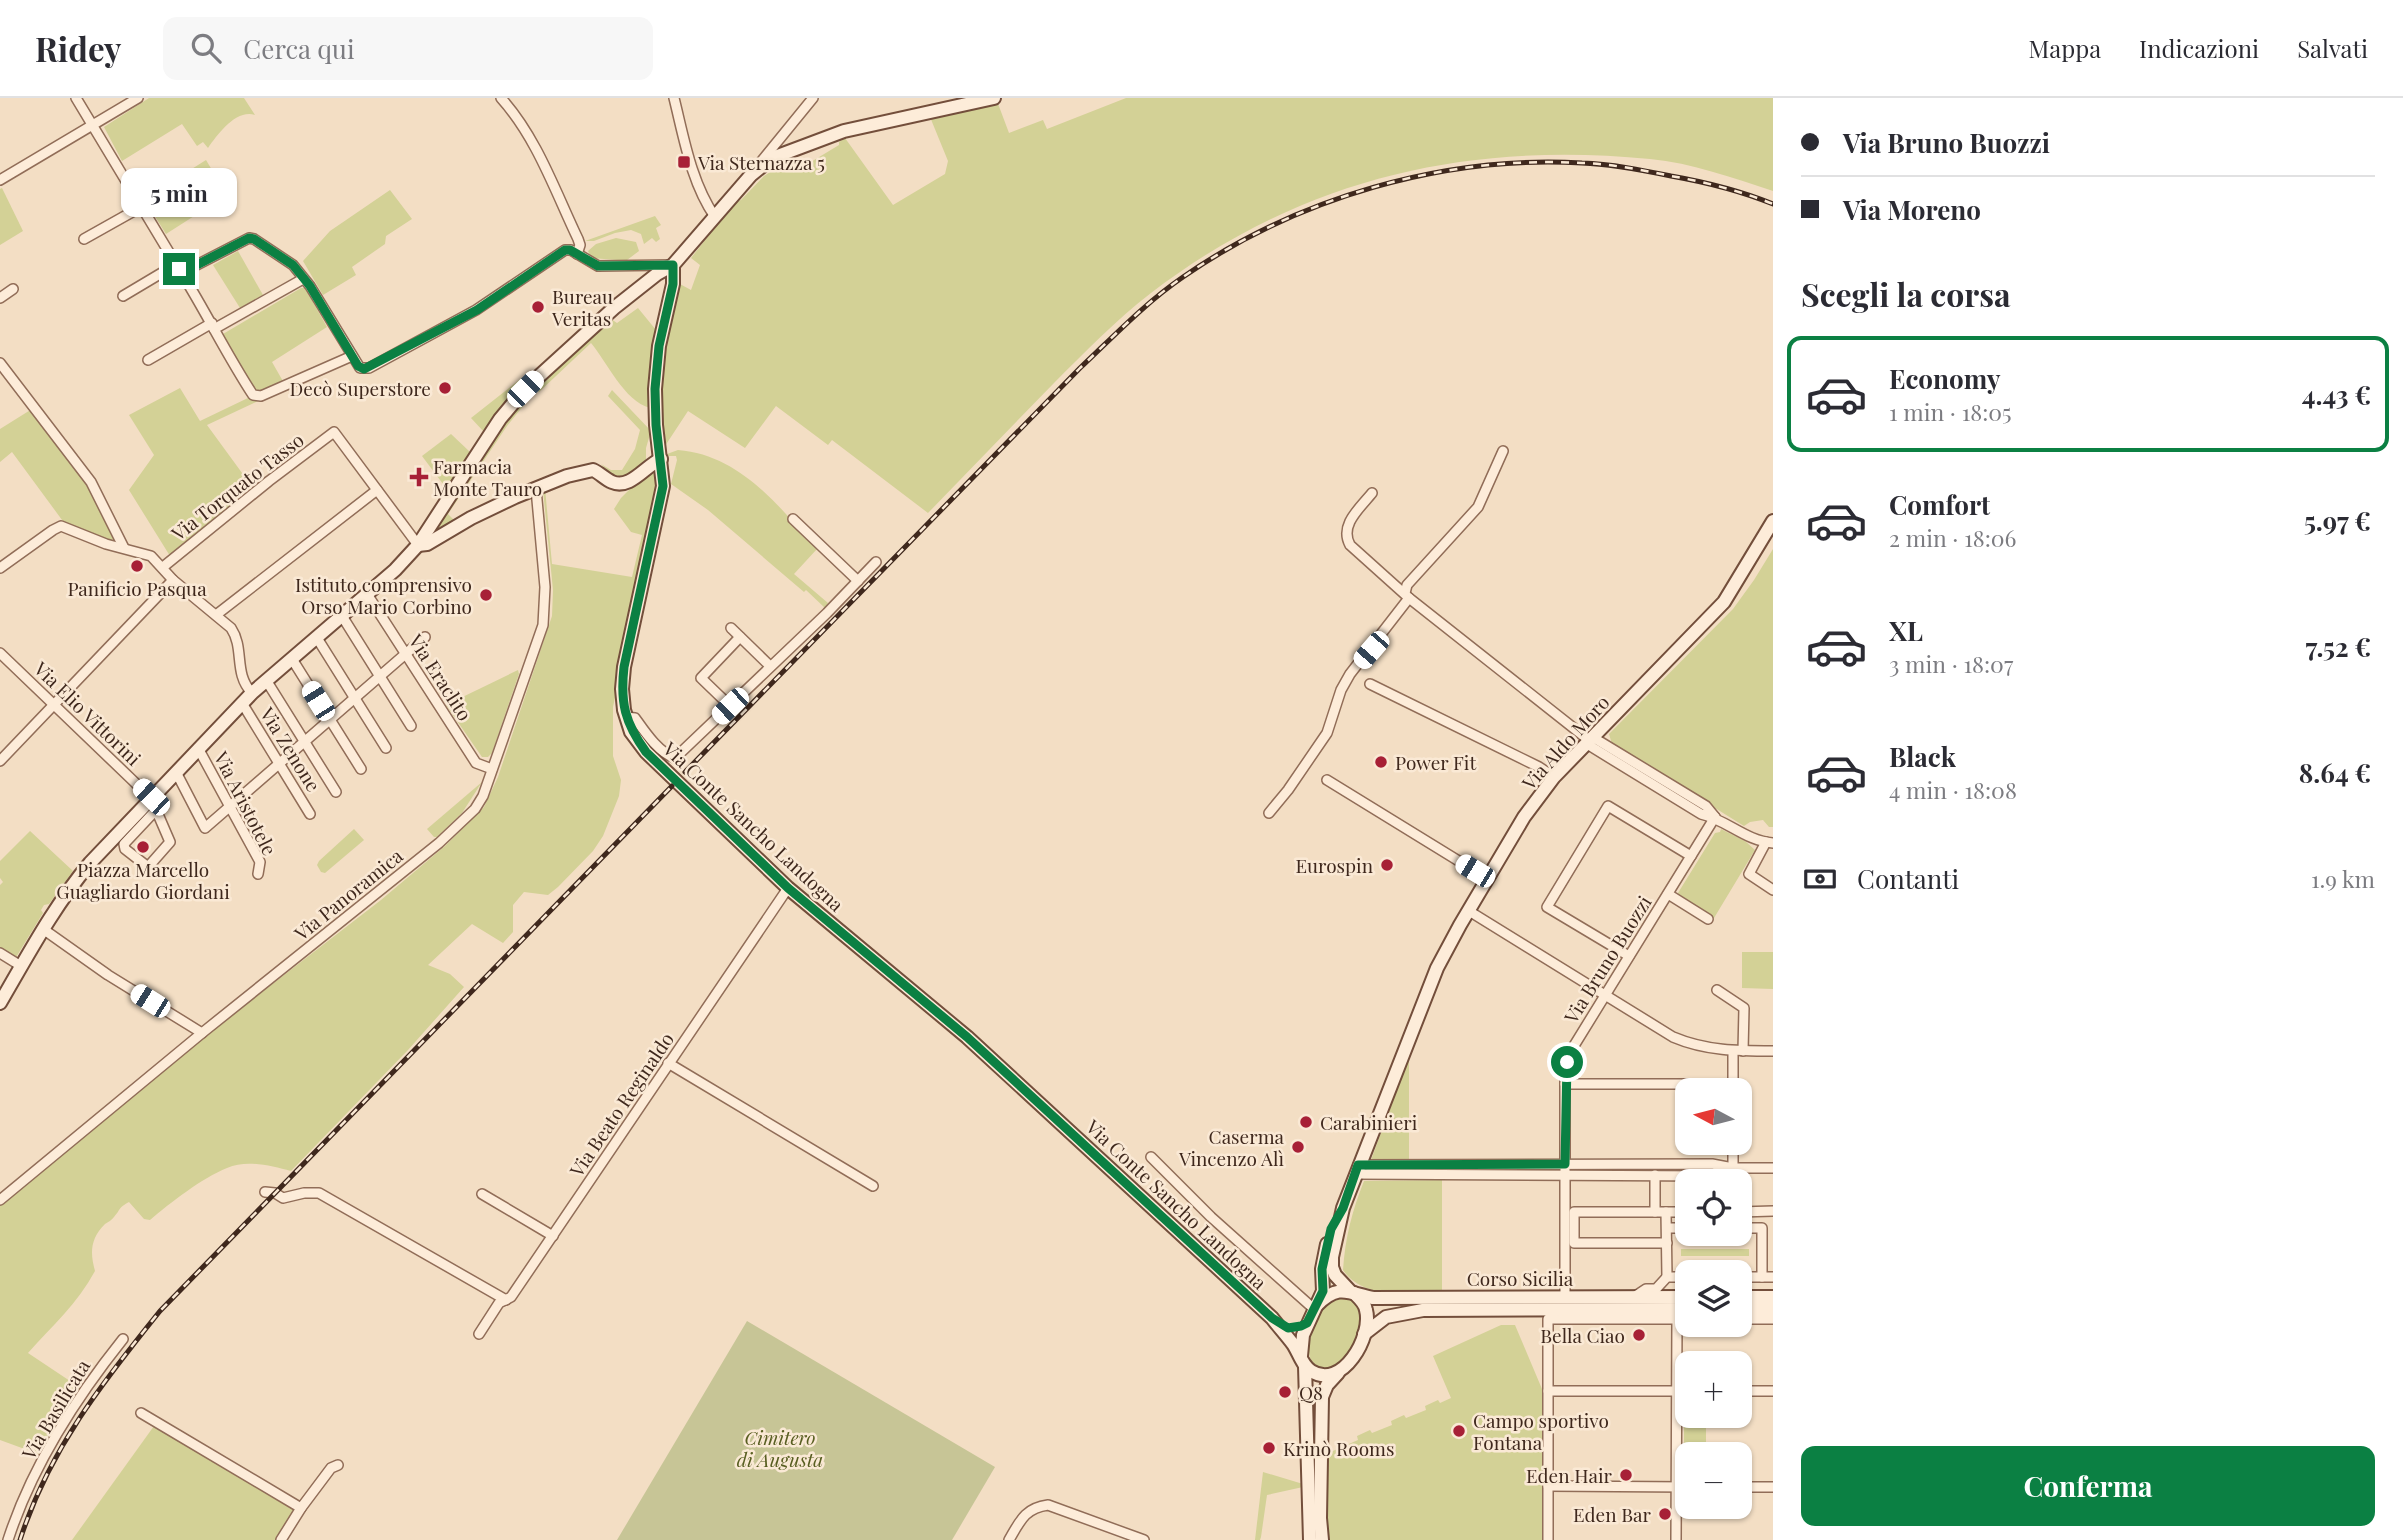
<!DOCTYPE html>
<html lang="it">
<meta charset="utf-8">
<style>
body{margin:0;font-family:"Playfair Display",serif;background:#f7f7f7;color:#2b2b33;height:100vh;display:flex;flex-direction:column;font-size:26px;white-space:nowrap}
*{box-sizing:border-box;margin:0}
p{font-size:23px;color:#7c7c81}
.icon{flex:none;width:38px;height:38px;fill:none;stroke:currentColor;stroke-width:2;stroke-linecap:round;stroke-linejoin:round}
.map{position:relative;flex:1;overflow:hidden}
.panel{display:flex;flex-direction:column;background:#fff;width:630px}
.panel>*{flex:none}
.banner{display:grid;align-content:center;height:154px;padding:0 28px;background:#fff}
.needle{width:46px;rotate:277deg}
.tools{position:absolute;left:1675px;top:980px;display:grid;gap:14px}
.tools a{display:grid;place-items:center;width:77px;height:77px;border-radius:14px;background:#fff;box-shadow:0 2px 5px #0004;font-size:35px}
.end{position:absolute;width:32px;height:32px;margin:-16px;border:9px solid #0b8043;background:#fff;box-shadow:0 0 0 4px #fff}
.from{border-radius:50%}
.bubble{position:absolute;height:49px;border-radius:14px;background:#fff;box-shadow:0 2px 5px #0004;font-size:23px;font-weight:700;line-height:49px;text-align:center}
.car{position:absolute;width:21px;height:42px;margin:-21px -10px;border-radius:9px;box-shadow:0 0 5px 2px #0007;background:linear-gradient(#fff 24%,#345 0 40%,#fff 0 76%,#345 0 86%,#fff 0)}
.banner b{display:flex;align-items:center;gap:24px;height:66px;font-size:26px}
.banner b+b{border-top:2px solid #e1e1e2}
.banner i{width:18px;height:18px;background:#2b2b33}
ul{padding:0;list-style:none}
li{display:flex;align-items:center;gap:21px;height:116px;margin:0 14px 10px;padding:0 14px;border:4px solid transparent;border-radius:14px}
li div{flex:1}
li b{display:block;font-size:26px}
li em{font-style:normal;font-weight:700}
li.selected{border-color:#0b8043}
li>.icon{width:63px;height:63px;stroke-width:1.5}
h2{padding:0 28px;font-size:32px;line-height:84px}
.pay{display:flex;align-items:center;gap:18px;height:77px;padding:0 28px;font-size:26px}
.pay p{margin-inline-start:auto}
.button{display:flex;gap:14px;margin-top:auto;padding:14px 28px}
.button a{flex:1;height:80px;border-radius:14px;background:#0b8043;color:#fff;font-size:28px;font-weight:700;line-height:80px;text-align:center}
header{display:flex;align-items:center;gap:42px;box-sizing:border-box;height:98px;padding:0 35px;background:#fff;border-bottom:2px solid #e1e1e2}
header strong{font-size:33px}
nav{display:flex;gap:38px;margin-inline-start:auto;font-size:24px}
.search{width:490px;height:63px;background:#f7f7f7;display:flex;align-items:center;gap:18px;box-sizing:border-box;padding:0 24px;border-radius:14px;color:#7c7c81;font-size:26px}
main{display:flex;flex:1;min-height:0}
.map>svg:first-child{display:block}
.green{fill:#d3d196}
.cemetery{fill:#c7c596}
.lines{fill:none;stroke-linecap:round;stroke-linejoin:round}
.street-casing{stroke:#916d58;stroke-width:12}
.secondary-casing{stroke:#734e3b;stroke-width:16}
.street{stroke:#fdecd9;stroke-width:9}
.secondary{stroke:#fdecd9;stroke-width:12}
.rail-casing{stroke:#3f281d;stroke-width:5}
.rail{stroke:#fae9d5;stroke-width:2.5;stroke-dasharray:8;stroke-linecap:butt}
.route{stroke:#0b8043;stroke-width:9}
.poi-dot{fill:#a72036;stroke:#fae9d5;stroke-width:2.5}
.labels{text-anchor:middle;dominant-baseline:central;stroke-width:5;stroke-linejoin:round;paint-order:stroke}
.poi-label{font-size:19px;fill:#3f281d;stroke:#fae9d5;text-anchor:start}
.street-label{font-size:19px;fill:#3f281d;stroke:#fae9d5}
.park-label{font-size:19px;font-style:italic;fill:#585e21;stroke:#fae9d5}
</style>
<header>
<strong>Ridey</strong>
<div class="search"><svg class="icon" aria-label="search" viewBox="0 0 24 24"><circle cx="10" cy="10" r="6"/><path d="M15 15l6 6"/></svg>Cerca qui</div>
<nav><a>Mappa</a><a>Indicazioni</a><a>Salvati</a></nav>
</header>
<main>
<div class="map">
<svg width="1773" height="1442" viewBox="0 0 1773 1442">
<rect width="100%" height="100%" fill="#f3dec4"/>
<g class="green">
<path d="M149,0H244L255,17C236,11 218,36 208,50L203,44L197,48L182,26L122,63L104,29Z"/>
<path d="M1126,0H1773V93C1733,80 1692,65 1650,61C1465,43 1300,81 1151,195C1116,222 1085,254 1054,285C1012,328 970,372 928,415L832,342L828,347L776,308L745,350L688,313L665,348L662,341L660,272L678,185L691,192L700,167L691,160L735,104L741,102L764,78L792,60L801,70L839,47V44L845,40L893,107L945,76L948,63L930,19L997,3L1009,35L1043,22L1047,31Z"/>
<polygon points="206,62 227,97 166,136 146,104 182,85 179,79"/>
<polygon points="2,90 23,133 0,147 0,91"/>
<polygon points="390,92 412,121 386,138 385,146 352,169 356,177 323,197 303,163 330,133"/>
<polygon points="655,118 661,127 656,130 660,141 656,144 652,140 644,146 641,136 631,132 615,135 594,143 585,143"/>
<polygon points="616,140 636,144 639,153 623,165 617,162 591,160 588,153 596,146"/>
<polygon points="238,153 263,197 240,210 213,167"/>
<polygon points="301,190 305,190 327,229 272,264 284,285 260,296 255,295 221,239 223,236"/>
<path d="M638,210L656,232L649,283L650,310C624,303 607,264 591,245L539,294L536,292L507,328L448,416L454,422L430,438L515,312L535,290L611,221L617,225Z"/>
<polygon points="528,275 530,277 510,297 484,334 471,320"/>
<polygon points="180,290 200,323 250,299 258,303 207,327 253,390 170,458 129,392 154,357 129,317"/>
<path d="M612,292L651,333L646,350V361C636,372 628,382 612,377L601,366L611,372H622L635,351L640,332L608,298Z"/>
<polygon points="32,311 88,384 118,443 115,446 65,426 12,354 0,364 0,331"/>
<polygon points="451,336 470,354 446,390 422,358"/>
<path d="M678,352C740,357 779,408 817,451L794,476L828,505L825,510L806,492L804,494L708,412L671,386L677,362L676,358H667V356Z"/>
<path d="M655,370L658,390L613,609V658L621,682L619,698L603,738L593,753L558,789L548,797L524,794L513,807V834L503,845L472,826L428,867L450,876L464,889L408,952L291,1073C271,1068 247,1061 227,1070C202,1080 170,1105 150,1122L144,1121L129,1104C118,1110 121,1111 114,1119C112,1122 108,1124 105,1126C90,1141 90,1155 95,1173C78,1205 52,1228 28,1255L82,1291L41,1357L0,1342V1108L217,929L381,802L445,748L484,709L498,679L552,518L553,492L543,392L545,390L552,466L632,479L642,437L631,434L614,411L621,400L649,372Z"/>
<polygon points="1773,451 1773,729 1769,729 1763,722 1750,724 1744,728 1612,646 1609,636 1733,511 1754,482"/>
<polygon points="518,572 519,576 492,655 488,659 482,659 446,607"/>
<polygon points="482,684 462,715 437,739 434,739 427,731"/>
<polygon points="354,731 364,742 325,775 321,774 317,767 319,763"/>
<polygon points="1721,731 1745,743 1755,752 1714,820 1678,798 1678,795 1715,735 1720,734"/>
<polygon points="30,733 73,773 49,806 44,807 41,812 43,815 15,861 0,852 0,787 3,784 0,780 0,763"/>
<polygon points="1742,854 1773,854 1773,891 1742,890"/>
<polygon points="1409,959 1409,1062 1371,1062"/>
<path d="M1442,1082V1193C1407,1194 1365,1203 1343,1172C1345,1140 1352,1113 1364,1083Z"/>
<rect x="1681" y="1151" width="68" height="7"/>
<path d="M1339,1199H1349C1353,1203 1358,1206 1360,1211C1366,1226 1350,1262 1336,1269C1308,1282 1305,1250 1312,1232C1318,1218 1325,1205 1339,1199Z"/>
<polygon points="1501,1227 1515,1227 1542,1291 1542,1442 1329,1442 1325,1434 1326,1356 1358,1342 1357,1338 1370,1332 1372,1335 1392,1327 1391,1323 1404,1317 1406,1320 1426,1312 1425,1308 1438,1302 1440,1305 1451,1300 1433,1258"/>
<polygon points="1684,1299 1687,1299 1687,1318 1706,1318 1706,1356 1687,1356 1687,1381 1684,1381"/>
<polygon points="154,1328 293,1409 294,1415 277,1442 72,1442"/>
<polygon points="1263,1374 1303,1386 1303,1389 1267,1397 1261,1439 1260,1442 1255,1442"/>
</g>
<polygon class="cemetery" points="747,1223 995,1369 952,1442 617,1442"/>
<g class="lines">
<g class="street-casing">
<g id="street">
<polyline points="76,0 179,171 189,171 249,140 254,141 293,167 310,188 360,270 369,270 476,212 565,152 571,152 598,168 671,167"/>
<path d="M501,0C537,40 555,93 578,141L580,147L577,156"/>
<path d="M674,0C684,40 691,84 715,119"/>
<polyline points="760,65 813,0"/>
<polyline points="0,82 138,0"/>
<polyline points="138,104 173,83"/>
<polyline points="84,141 141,109"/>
<path d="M184,172V179C208,218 228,259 253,297L261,298L352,258"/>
<polyline points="123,198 175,167"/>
<polyline points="0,200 13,191"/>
<polyline points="214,231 303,181"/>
<polyline points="148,262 212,225"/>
<polyline points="0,265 91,384 124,450"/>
<path d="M1372,395C1360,410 1339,427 1350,447L1409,500L1590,643"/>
<polyline points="793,421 858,483"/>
<polyline points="163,469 269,383 334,334 418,447"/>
<path d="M0,470L53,432L61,428L106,446L151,458L173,482L231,530C245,551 233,575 252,595"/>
<polyline points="1405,495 1407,487 1478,409 1503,353"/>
<polyline points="367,496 476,665 492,671"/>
<polyline points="216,517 377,392"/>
<polyline points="342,518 411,628"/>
<polyline points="731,530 770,568"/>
<polyline points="317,540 386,650"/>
<polyline points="0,555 151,700 170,744 148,769 125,751 124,746 156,712"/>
<polyline points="292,561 361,671"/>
<polyline points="266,582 336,694"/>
<polyline points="1370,586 1539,669 1554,679"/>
<polyline points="242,605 310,716"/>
<polyline points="730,608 701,580 740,539"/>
<path d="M626,619L635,620C645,634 658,654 675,660L827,515L876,464"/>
<polyline points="1594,640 1706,708 1715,719"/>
<path d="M1587,646L1701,716C1727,722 1746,743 1773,745"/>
<polyline points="198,650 260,764 258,776"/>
<polyline points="0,663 173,482"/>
<polyline points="176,674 205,730 425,539"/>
<polyline points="1327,682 1488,781"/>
<polyline points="1269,715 1288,692 1327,635 1341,592 1350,576 1409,500"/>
<polyline points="1766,744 1749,776 1773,792"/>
<polyline points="1668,796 1708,821"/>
<path d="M1469,813L1673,939C1706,953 1738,953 1773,953"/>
<polyline points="43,831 108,877 202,935"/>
<polyline points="0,855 21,868"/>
<polyline points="1629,858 1547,809 1608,708 1691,758"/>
<polyline points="1717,892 1744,910 1743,953"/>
<polyline points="668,965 873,1088"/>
<polyline points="1565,986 1733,986"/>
<polyline points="1733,991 1733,953"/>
<polyline points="1733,1045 1733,1070"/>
<polyline points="1151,1059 1211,1119 1314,1211"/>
<polyline points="1358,1067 1712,1066 1733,1070 1773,1070"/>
<polyline points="1355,1076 1711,1078 1732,1071"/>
<polyline points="1655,1077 1655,1114"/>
<polyline points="265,1094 275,1095 283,1100 304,1095 319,1095 506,1202"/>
<polyline points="482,1096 553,1138"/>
<polyline points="0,1102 202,935 439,745 475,711 483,698 543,527 545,489 536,391"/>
<polyline points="1666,1114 1667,1179"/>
<polyline points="1740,1114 1773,1113"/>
<polyline points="1667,1130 1687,1130"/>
<polyline points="1740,1130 1762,1130 1762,1179"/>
<polyline points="1667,1145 1574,1145 1574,1114 1687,1114"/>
<polyline points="1740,1179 1773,1179"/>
<polyline points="1565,1199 1565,975 1572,951 1715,719"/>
<polyline points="1634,1199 1646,1191 1656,1191 1667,1179 1687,1179"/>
<polyline points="1740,1221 1773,1221"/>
<polyline points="479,1236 499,1205 511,1199 788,790"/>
<polyline points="1548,1293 1687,1293"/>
<polyline points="1740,1293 1773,1293"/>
<polyline points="141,1315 301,1410"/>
<polyline points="1548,1388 1687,1389"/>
<polyline points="1740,1389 1773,1389"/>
<path d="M8,1442C32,1368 75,1301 123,1241"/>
<polyline points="281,1442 301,1410 331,1370 338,1367"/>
<path d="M1009,1442C1020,1423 1025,1410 1048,1407L1144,1442"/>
<polyline points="1548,1442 1548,1221 1687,1221"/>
<polyline points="1676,1442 1677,1221"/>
</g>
</g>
<g class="secondary-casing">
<g id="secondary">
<path d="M673,167V186L659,248L655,291L656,327L663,388L624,569L622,591L624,612L631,634L646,654L788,790L967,939L1272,1220C1279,1229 1286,1237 1293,1246C1299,1255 1302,1267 1311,1273C1342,1293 1373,1238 1366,1212C1365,1205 1359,1200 1354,1195"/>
<path d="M418,447L427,446L471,420L515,399L567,378L593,372C600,375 605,381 612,384C630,392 645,368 661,361"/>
<path d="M0,905C28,857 54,808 90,765L252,595L395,472L418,447L500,321L525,291L614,210L657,176L673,167L751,77L772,60L844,33L994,0"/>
<polyline points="1350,1193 1335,1177 1332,1169 1332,1159 1343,1110 1437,870 1460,827 1524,719 1554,679 1724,504 1773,423"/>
<polyline points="1740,1199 1773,1199"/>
<path d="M1317,1207C1339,1185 1348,1195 1373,1200L1687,1199"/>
<polyline points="1740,1211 1773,1211"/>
<polyline points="1364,1236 1386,1219 1423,1212 1687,1211"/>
<polyline points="1301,1258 1303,1237 1323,1193 1322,1171 1327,1146"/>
<polyline points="1305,1268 1310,1442"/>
<polyline points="1322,1442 1320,1420 1322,1299 1327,1287 1338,1275"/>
</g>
</g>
<use href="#street" class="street"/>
<use href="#secondary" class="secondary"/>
<g class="rail-casing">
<g id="rail">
<path d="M685,674L1080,270C1113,239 1145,205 1183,179C1297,100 1443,57 1582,65C1612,66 1642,72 1671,78C1705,84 1741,93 1773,106"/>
<path d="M20,1442C49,1352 102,1285 160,1213L672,688"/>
</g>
</g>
<use href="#rail" class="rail"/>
</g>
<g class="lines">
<path class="route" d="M179,171H189L249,140L254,141L293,167L310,188L358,268L364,271L477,212L565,152H570L598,168L673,167V186L659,248L655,291L656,327L663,388L624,569C620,605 625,625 646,654L788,790L967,939L1272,1220L1288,1230L1301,1228L1307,1225L1323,1193L1322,1171L1331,1131L1343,1110L1358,1067L1565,1066L1567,964"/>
</g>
<g class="poi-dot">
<rect x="677" y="57" width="14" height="14" rx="3.5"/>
<circle cx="538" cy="209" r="7"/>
<circle cx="445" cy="290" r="7"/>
<path d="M415.5 368.5h7v7h7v7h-7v7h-7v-7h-7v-7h7z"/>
<circle cx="137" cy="468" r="7"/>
<circle cx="486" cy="497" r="7"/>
<circle cx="1381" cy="664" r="7"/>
<circle cx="143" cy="749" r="7"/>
<circle cx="1387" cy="767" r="7"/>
<circle cx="1306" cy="1024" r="7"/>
<circle cx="1298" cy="1049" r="7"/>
<circle cx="1639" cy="1237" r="7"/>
<circle cx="1285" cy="1294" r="7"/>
<circle cx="1459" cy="1333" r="7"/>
<circle cx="1269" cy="1350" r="7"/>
<circle cx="1626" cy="1377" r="7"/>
<circle cx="1665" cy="1416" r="7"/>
</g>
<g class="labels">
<g class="poi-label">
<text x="698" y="64">Via Sternazza 5</text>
<text x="552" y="198">Bureau<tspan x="552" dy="22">Veritas</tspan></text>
<text x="431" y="290" text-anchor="end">Decò Superstore</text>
<text x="433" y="368">Farmacia<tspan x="433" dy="22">Monte Tauro</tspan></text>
<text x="472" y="486" text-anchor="end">Istituto comprensivo<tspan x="472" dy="22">Orso Mario Corbino</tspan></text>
<text x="137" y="490" text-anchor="middle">Panificio Pasqua</text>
<text x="1395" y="664">Power Fit</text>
<text x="1373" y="767" text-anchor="end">Eurospin</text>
<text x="143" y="771" text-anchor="middle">Piazza Marcello<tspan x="143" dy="22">Guagliardo Giordani</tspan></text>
<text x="1320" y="1024">Carabinieri</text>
<text x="1284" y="1038" text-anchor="end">Caserma<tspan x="1284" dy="22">Vincenzo Alì</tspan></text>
<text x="1625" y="1237" text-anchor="end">Bella Ciao</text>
<text x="1299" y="1294">Q8</text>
<text x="1473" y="1322">Campo sportivo<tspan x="1473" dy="22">Fontana</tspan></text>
<text x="1283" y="1350">Krinò Rooms</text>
<text x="1612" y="1377" text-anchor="end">Eden Hair</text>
<text x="1651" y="1416" text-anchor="end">Eden Bar</text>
</g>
<g class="street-label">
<text transform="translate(237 388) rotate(-38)">Via Torquato Tasso</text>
<text transform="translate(441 579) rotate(57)">Via Eraclito</text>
<text transform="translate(88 615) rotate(44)">Via Elio Vittorini</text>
<text transform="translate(1565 644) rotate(-48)">Via Aldo Moro</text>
<text transform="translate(291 651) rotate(58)">Via Zenone</text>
<text transform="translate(246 705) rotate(63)">Via Aristotele</text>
<text transform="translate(754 728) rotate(43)">Via Conte Sancho Landogna</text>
<text transform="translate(348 796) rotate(-39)">Via Panoramica</text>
<text transform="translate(1607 861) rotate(-58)">Via Bruno Buozzi</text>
<text transform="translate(621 1006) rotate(-56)">Via Beato Reginaldo</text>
<text transform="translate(1177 1106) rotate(43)">Via Conte Sancho Landogna</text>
<text x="1520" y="1180">Corso Sicilia</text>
<text transform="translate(55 1311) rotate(-59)">Via Basilicata</text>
</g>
<g class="park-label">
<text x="780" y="1339">Cimitero<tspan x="780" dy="22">di Augusta</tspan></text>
</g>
</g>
</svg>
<div class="tools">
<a><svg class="needle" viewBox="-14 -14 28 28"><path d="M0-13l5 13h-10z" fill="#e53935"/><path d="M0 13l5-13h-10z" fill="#7c7c81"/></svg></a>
<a><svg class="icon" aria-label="locate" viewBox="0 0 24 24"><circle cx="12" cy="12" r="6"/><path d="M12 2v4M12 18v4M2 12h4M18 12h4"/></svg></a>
<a><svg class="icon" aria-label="layers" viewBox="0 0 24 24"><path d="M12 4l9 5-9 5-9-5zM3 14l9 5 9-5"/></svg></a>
<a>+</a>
<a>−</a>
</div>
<i class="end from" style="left:1567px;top:964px"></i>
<i class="end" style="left:179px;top:171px"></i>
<div class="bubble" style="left:121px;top:70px;width:116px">5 min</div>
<i class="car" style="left:525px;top:291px;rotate:45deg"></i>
<i class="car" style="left:1371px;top:552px;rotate:221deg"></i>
<i class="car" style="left:318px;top:603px;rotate:328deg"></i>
<i class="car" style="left:730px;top:608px;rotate:226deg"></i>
<i class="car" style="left:151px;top:699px;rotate:314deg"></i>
<i class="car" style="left:1475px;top:773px;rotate:301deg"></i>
<i class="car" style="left:150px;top:903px;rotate:302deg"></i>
</div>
<section class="panel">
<div class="banner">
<b><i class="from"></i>Via Bruno Buozzi</b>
<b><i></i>Via Moreno</b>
</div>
<h2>Scegli la corsa</h2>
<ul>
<li class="selected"><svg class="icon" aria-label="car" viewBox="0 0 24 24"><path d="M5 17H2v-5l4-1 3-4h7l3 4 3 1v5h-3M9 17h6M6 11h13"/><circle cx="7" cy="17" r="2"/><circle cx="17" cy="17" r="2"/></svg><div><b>Economy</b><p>1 min · 18:05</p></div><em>4.43 €</em></li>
<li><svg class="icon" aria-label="car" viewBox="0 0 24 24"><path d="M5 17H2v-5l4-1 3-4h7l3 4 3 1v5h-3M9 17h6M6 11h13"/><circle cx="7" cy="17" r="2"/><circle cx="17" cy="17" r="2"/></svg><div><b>Comfort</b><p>2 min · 18:06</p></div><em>5.97 €</em></li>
<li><svg class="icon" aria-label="car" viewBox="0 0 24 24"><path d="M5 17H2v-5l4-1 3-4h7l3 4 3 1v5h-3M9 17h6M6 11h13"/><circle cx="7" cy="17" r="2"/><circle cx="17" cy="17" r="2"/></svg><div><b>XL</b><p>3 min · 18:07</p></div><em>7.52 €</em></li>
<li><svg class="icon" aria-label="car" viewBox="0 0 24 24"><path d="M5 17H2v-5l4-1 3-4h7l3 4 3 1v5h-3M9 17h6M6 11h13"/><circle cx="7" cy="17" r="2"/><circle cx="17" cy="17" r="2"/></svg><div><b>Black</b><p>4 min · 18:08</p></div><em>8.64 €</em></li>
</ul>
<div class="pay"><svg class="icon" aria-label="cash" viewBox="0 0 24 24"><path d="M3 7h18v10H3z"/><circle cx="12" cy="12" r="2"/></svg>Contanti<p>1.9 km</p></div>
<div class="button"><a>Conferma</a></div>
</section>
</main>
